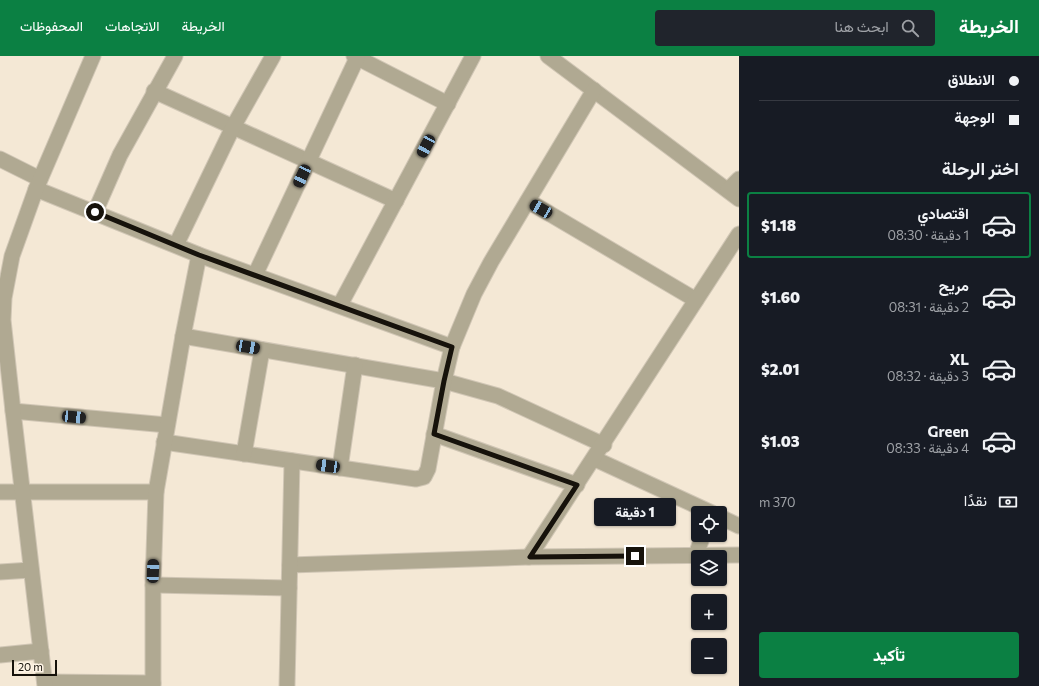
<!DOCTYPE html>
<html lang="ar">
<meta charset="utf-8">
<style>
body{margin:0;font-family:Commissioner,Vazirmatn,sans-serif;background:#20242c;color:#f1f3f6;direction:rtl;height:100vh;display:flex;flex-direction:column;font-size:15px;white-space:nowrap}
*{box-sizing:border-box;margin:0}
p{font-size:13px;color:#9ea1a6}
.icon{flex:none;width:22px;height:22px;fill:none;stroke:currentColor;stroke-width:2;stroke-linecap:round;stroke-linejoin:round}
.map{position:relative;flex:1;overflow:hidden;direction:ltr}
.sheet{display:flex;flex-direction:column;background:#171b24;width:300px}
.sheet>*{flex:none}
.hud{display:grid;align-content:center;height:88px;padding:0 20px;background:#171b24}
.fabs{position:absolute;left:691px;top:450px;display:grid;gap:8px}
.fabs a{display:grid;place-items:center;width:36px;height:36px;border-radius:4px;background:#171b24;box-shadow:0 1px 3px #0004;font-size:20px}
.scale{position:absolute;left:12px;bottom:10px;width:45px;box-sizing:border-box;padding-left:4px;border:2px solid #16120b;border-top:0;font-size:11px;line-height:14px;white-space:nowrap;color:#16120b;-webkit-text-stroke:3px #fff5e6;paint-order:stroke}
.end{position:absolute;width:18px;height:18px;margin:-9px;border:5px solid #16120b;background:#fff;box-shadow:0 0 0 2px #fff}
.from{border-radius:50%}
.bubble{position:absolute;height:28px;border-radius:4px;background:#171b24;box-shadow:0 1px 3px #0004;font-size:13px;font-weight:800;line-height:28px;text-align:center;direction:rtl}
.car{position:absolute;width:12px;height:24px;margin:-12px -6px;border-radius:5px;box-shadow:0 0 3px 1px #0007;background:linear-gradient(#222 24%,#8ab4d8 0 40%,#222 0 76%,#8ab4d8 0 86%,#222 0)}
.hud b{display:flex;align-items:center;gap:14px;height:38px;font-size:15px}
.hud b+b{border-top:1px solid #363941}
.hud i{width:10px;height:10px;background:#f1f3f6}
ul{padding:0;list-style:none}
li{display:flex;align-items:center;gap:12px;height:66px;margin:0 8px 6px;padding:0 12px;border:2px solid transparent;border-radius:4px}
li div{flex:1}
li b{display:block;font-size:15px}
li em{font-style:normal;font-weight:800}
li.on{border-color:#0b8043}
li>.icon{width:36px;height:36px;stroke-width:1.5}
h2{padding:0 20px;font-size:18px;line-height:48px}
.pay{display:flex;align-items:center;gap:10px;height:44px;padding:0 20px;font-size:15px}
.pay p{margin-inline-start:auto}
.action{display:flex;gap:8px;margin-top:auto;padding:8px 20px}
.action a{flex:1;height:46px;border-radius:4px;background:#0b8043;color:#fff;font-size:16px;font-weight:800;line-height:46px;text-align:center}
header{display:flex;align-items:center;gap:24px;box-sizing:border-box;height:56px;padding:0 20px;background:#0b8043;color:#fff}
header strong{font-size:19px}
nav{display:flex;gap:22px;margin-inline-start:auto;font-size:14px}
.search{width:280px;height:36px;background:#20242c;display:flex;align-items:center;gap:10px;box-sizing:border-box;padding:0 14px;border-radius:4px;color:#9ea1a6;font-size:15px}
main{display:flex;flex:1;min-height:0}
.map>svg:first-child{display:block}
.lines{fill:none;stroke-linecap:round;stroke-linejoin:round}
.minor-casing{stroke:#d0c6b5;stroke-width:17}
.minor{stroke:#b0a992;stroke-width:15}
.route{stroke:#16120b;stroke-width:5}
</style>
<header>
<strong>الخريطة</strong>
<div class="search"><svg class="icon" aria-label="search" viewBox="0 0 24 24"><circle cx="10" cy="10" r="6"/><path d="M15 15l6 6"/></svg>ابحث هنا</div>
<nav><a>الخريطة</a><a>الاتجاهات</a><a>المحفوظات</a></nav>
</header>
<main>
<section class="sheet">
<div class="hud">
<b><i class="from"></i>الانطلاق</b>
<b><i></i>الوجهة</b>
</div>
<h2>اختر الرحلة</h2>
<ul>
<li class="on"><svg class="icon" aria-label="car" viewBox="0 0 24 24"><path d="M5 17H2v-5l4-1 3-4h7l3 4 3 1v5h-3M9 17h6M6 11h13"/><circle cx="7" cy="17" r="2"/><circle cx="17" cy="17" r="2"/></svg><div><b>اقتصادي</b><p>1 دقيقة · 08:30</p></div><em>$1.18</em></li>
<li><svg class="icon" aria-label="car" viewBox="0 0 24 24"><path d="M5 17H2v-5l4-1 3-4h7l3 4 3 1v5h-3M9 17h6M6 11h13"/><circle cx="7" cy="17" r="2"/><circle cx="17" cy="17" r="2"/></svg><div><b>مريح</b><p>2 دقيقة · 08:31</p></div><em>$1.60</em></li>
<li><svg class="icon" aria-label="car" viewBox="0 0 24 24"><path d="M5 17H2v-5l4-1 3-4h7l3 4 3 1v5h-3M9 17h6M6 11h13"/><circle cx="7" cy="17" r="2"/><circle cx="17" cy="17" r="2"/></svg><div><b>XL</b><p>3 دقيقة · 08:32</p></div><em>$2.01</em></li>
<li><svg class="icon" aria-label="car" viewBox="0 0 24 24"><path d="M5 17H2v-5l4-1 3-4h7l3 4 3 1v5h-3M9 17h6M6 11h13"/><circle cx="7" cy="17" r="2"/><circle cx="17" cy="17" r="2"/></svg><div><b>Green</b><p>4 دقيقة · 08:33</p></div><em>$1.03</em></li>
</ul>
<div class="pay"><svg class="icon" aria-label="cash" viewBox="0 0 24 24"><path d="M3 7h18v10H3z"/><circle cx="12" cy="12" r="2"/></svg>نقدًا<p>370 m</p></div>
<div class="action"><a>تأكيد</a></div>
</section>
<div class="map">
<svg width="739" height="630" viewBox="0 0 739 630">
<rect width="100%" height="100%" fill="#f4e8d5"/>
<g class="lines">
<g class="minor-casing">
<g id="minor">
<polyline points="354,0 448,48"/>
<polyline points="548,0 739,143"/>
<polyline points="154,35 396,145"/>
<polyline points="0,103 40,123"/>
<polyline points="36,133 199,199 452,291"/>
<polyline points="728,134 739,123"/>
<polyline points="528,145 696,244"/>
<polyline points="95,156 120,99 175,0"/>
<polyline points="176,189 233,71 273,0"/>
<polyline points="255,219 357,2"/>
<polyline points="340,249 473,0"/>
<polyline points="183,280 444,325 498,340 604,389"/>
<polyline points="13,355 167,369"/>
<polyline points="434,378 577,429"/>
<polyline points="164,386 416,423 424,421 428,413 444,325 452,291 474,238 491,206 594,34"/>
<polyline points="244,398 262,294"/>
<polyline points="595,403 712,457"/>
<polyline points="340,412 355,309"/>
<polyline points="0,436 156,436"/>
<polyline points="720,461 739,470"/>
<polyline points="696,499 703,479"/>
<polyline points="529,501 739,178"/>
<polyline points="290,509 529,501 739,499"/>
<polyline points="0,516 31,514"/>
<polyline points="153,529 289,532"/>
<polyline points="0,599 41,595"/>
<polyline points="45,626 153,627"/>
<polyline points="45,630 13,355 3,264 4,242 12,200 36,133 93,0"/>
<polyline points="153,630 153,529 156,436 183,280 199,199"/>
<polyline points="287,630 292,405"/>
</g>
</g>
<use href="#minor" class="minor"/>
</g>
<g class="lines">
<polyline class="route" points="95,156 199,199 452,291 444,325 434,378 577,429 530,501 635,500"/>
</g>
</svg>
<div class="fabs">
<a><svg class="icon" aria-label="locate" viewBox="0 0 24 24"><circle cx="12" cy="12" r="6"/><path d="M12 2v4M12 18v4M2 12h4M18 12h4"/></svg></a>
<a><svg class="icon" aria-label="layers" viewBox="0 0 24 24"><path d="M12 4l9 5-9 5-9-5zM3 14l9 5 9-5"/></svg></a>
<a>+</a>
<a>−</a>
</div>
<div class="scale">20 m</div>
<i class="end from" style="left:95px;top:156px"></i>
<i class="end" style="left:635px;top:500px"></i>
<div class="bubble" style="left:594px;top:442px;width:82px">1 دقيقة</div>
<i class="car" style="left:426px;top:90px;rotate:208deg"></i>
<i class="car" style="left:302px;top:120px;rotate:205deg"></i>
<i class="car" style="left:541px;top:153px;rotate:300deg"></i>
<i class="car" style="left:248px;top:291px;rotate:100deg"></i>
<i class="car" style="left:74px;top:361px;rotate:95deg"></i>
<i class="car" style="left:328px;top:410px;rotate:278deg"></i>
<i class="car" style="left:153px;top:515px;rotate:2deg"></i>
</div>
</main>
